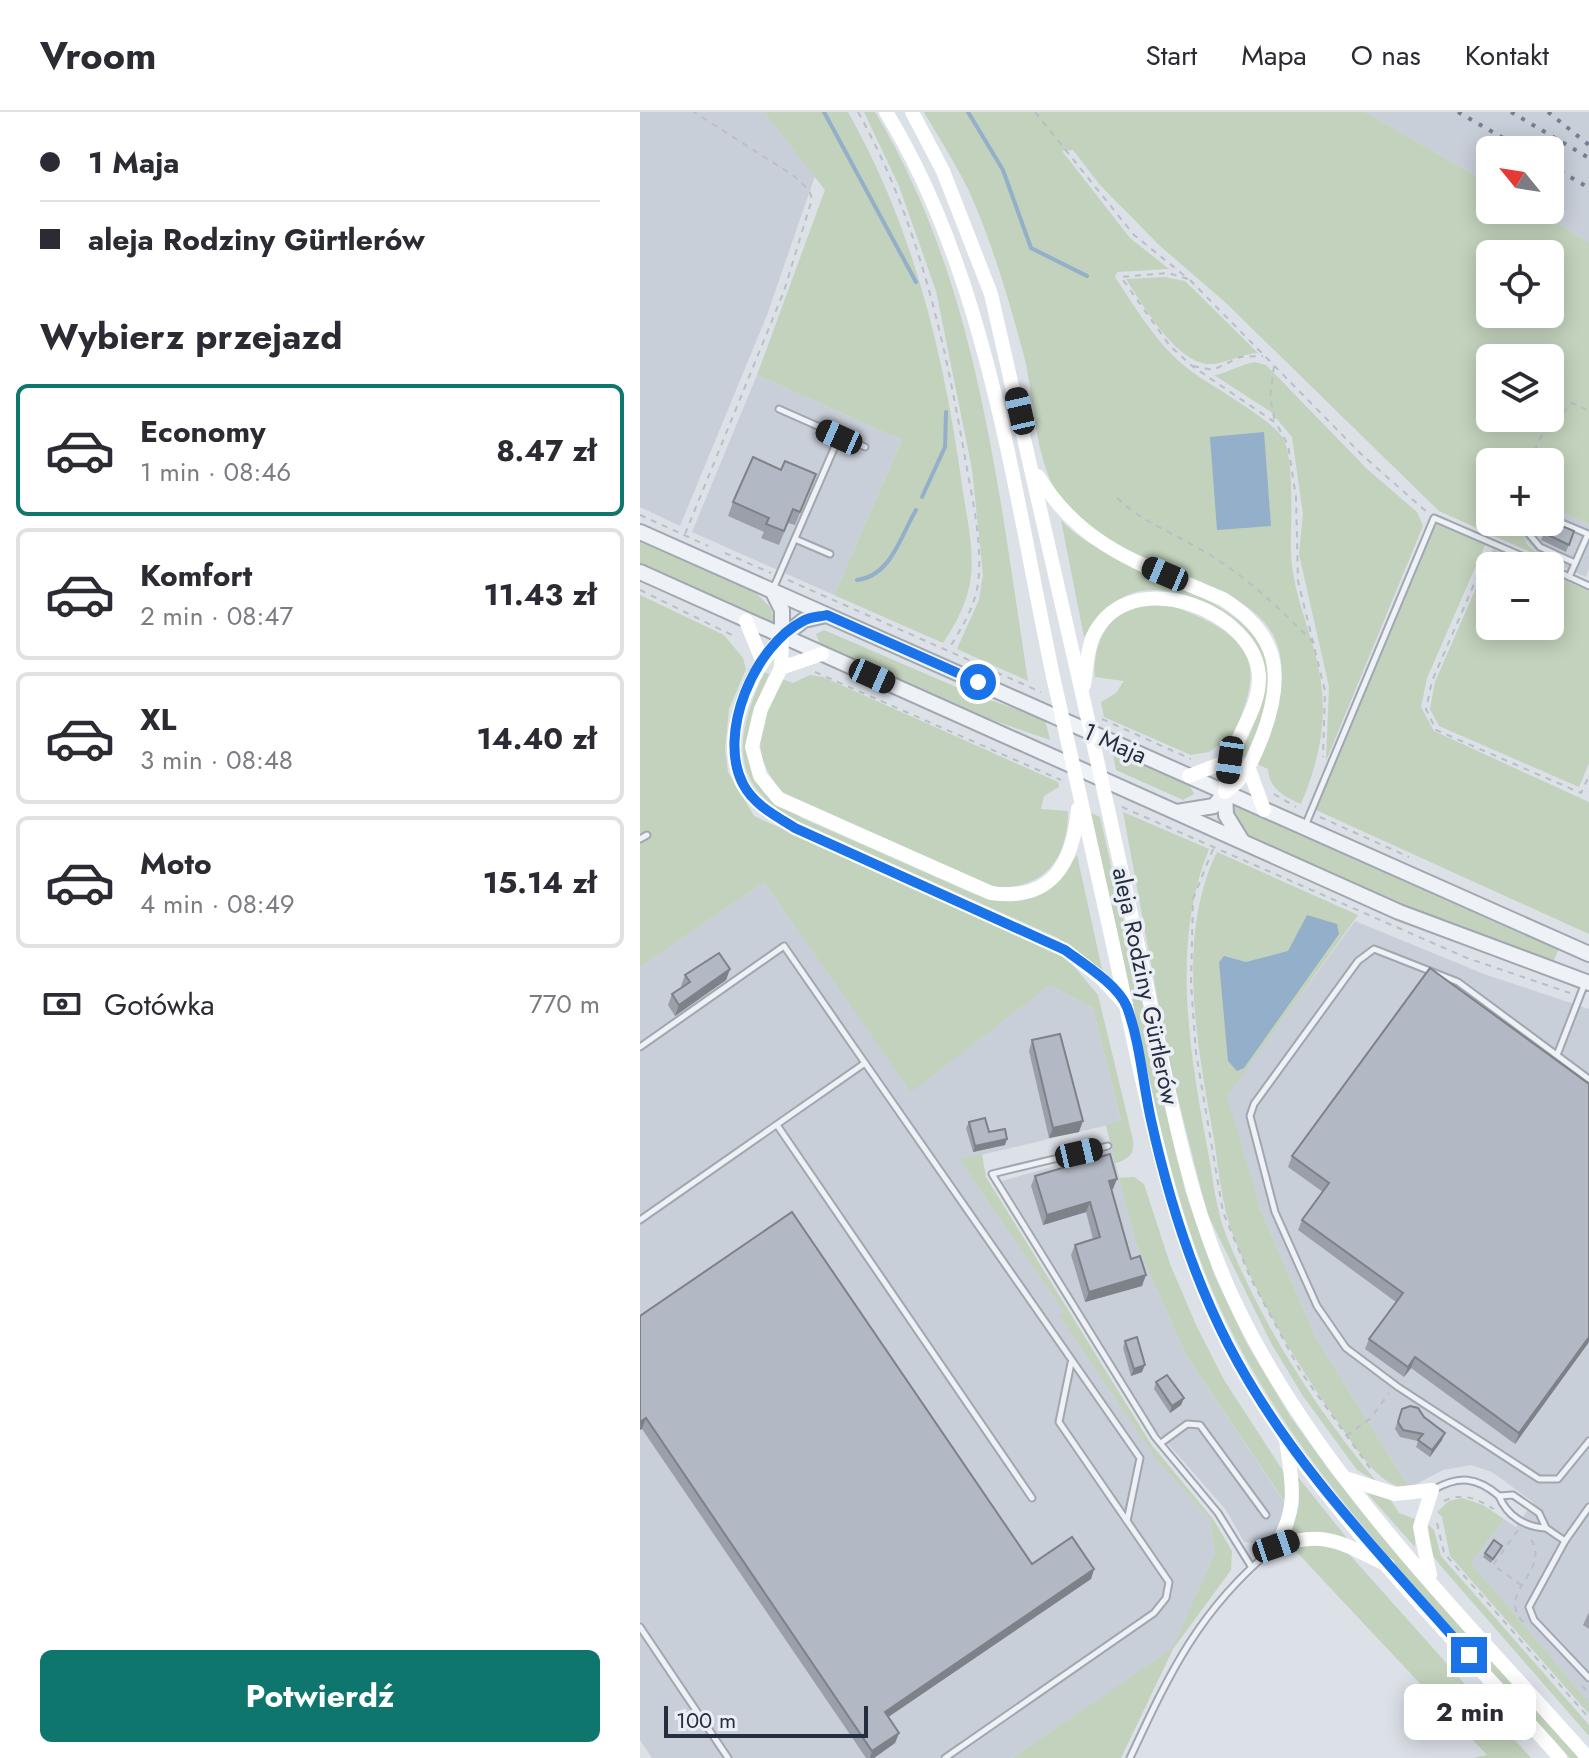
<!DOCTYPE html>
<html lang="pl">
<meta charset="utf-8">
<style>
body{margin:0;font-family:Jost,sans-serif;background:#f2f2f3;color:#2b2b33;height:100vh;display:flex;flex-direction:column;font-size:30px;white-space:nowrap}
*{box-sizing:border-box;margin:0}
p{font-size:26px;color:#7c7c81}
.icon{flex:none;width:44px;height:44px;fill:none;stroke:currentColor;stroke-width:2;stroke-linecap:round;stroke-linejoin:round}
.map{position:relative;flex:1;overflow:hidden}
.details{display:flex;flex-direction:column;background:#fff;width:640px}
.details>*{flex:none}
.top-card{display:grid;align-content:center;height:176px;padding:0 40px;background:#fff}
.needle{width:52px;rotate:300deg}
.fabs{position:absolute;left:836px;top:24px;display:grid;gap:16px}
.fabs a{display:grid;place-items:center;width:88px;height:88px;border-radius:12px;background:#fff;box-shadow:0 4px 20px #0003;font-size:40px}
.scale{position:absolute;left:24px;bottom:20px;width:204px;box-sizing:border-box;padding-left:8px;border:4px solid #252e3e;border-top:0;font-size:22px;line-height:28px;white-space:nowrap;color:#252e3e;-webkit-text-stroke:6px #ebeff5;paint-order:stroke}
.end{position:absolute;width:36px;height:36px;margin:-18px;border:10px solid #1a73e8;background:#fff;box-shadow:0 0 0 4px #fff}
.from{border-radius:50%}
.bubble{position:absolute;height:56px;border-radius:12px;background:#fff;box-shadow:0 4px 20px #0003;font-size:26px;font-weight:700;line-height:56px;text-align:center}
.car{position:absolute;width:24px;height:48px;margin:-24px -12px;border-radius:10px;box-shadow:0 0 6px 2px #0007;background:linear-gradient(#222 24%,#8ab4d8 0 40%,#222 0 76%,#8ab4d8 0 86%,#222 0)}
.top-card b{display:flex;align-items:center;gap:28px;height:76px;font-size:30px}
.top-card b+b{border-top:2px solid #e1e1e2}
.top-card i{width:20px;height:20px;background:#2b2b33}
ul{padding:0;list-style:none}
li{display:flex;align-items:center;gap:24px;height:132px;margin:0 16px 12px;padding:0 24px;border:4px solid #e1e1e2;border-radius:12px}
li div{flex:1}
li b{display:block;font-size:30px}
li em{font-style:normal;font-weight:700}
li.current{border-color:#0f766e}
li>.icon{width:72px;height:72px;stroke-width:1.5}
h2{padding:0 40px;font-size:36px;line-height:96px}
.pay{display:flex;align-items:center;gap:20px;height:88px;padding:0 40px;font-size:30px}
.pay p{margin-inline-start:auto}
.primary-button{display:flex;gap:16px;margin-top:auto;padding:16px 40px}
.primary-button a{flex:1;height:92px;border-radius:12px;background:#0f766e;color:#fff;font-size:32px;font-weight:700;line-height:92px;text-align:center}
header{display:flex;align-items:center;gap:48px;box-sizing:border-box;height:112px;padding:0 40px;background:#fff;border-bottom:2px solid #e1e1e2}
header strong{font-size:38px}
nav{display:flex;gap:44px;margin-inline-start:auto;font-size:28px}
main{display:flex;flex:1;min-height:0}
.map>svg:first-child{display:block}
.built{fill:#c9cfd9}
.green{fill:#c2d2bc;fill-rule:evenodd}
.water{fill:#93afca}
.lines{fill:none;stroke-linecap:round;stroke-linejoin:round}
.stream{stroke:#93afca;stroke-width:4}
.service-casing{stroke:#a1a7b1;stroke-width:9}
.tertiary-casing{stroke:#a1a7b1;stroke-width:18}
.path{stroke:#babec5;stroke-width:2;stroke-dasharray:6 6;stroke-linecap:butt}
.service{stroke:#eef1f5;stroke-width:5}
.tertiary{stroke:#eef1f5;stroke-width:14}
.secondary{stroke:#fff;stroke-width:14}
.rail{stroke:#748092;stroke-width:4;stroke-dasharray:4 8;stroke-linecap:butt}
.secondary-bridge{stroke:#fff;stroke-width:14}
.wall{fill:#9a9fa9}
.shaded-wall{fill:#7d8289}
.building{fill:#b3b9c4;stroke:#7d8289;stroke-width:2}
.route{stroke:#1a73e8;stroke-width:10}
.labels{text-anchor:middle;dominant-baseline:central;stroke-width:7;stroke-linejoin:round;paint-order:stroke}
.street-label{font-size:24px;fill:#252e3e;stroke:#ebeff5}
</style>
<header>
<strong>Vroom</strong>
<nav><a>Start</a><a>Mapa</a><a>O nas</a><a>Kontakt</a></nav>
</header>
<main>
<section class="details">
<div class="top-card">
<b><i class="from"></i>1 Maja</b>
<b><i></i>aleja Rodziny Gürtlerów</b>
</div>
<h2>Wybierz przejazd</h2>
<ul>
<li class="current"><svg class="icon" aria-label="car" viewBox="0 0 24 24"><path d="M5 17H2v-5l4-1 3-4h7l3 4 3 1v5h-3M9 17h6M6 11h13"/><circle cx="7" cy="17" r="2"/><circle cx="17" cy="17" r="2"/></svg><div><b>Economy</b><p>1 min · 08:46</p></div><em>8.47 zł</em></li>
<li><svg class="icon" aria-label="car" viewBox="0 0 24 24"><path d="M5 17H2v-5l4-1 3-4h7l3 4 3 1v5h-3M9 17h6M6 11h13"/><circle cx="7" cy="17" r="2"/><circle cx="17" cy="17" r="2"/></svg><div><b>Komfort</b><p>2 min · 08:47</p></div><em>11.43 zł</em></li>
<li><svg class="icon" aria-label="car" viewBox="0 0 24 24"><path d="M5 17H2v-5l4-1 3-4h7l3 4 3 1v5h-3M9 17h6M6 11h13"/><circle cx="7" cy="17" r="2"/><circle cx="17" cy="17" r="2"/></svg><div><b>XL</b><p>3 min · 08:48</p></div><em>14.40 zł</em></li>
<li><svg class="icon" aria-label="car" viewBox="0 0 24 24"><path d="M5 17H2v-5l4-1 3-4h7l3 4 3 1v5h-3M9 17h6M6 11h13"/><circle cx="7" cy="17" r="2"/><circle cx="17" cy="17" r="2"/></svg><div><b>Moto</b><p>4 min · 08:49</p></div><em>15.14 zł</em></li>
</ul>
<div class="pay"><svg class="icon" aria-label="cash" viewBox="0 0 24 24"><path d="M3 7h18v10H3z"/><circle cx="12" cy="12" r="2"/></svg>Gotówka<p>770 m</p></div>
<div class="primary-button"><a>Potwierdź</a></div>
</section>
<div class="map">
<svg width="949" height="1646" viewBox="0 0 949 1646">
<rect width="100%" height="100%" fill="#dce0e7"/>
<g class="built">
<polygon points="0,0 124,0 175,64 127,203 40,414 0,395"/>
<polygon points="725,0 949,0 949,130 894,98 910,98 910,38 850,38 850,72"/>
<polygon points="117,263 262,328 194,483 52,420"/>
<polygon points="910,396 949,412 949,457 946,465 901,445 882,424 882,410 910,410"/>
<polygon points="124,770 271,979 410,873 453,896 481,1010 320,1048 424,1200 420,1204 516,1347 570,1408 575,1441 533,1537 372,1646 12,1646 0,1628 0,855"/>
<polygon points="715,809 844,862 949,897 949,1590 831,1451 864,1407 876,1415 893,1390 852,1360 831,1353 803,1358 769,1376 676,1226 621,1099 586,984"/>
<polygon points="472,1038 496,1131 546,1243 647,1394 638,1419 624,1432 604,1430 586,1398 514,1316 362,1069"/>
</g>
<g class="green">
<path d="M124,0H208C273,115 304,242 322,373C326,402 334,434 331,464C328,489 317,510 303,531L194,483L262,328L117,263L185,78Z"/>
<path d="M224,0H235C338,170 358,376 388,569L317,537L339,488L343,462L332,357L296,179L259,74Z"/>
<path d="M284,0H725L850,72V98H894L949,130V412L910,396V350H850V410H882L879,416L887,432L901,445L799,399L586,191L519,133L460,73L433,38L422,39L490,126L529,157L477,160L475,165C497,198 516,231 547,256C567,272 636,309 644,328C654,350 651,406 651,431C649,482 678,529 682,579C686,619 676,656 661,692C645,685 629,677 628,657L617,652C679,505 618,495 497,442C468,429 438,414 420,386C393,345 395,285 383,240C368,185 352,130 329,79C316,52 299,26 284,0ZM850,142H910V202H850ZM850,246H910V306H850Z"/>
<path d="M525,165L545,169L618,241C601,242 582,253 568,252C536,250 502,192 486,167Z"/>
<path d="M615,250L626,253L727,357L777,400L783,414L686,649L689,575L659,442L663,402L652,325L631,300L574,263C580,264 602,252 615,250Z"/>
<path d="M421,408C474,468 632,479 630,570C629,596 615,623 605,646L600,644C612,616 628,588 624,556C617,506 539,467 493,481C469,489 458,506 444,525Z"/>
<polygon points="796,412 845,433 787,566 781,595 794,619 949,690 949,822 676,698"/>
<polygon points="0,428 113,478 130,495 137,514 0,452"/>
<polygon points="853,437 892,454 850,454 850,514 910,514 910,462 949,479 949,651 939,675 799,614 790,597 795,570"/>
<path d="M0,483L84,523L103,546L106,557L89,597L85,637L88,660L114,704L427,846L458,883L493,1028C495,1042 488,1048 475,1051L466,1013L481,1009L453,896L410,873L271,980L124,770L0,855Z"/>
<path d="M530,493C623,528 626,552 587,638L577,634L569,640L551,643L464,605L461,590L476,581L484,569L455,565C452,536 467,500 498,494C508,492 520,493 530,493Z"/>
<polygon points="184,518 330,581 405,607 410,628 338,603 181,534 176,522"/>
<path d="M124,560L129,562L112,602L106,630L112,661L124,681L162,706L334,782C380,798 412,782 437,743L463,862L418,826L151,706C85,667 98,620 124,560Z"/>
<path d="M170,563L183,565L418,670L419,675L404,684L401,697L428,699C428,747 404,778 354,775L142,680C106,636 121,613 142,567L153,571Z"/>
<polygon points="472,637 549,672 554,682 543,688 476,658"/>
<path d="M591,691L919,836L913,851L812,815L619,730C602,720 594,710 591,691Z"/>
<path d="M483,700L569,737C530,832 550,942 568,1040C573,1067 576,1098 586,1123C622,1213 675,1296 737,1370L717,1358L663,1284L631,1231L567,1101L531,959Z"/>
<path d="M451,701L460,705L545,1079L574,1162L607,1232L650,1304L694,1365L939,1646H930C808,1508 664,1371 584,1204C544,1121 524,1032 504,944C486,863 469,782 451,701Z"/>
<path d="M577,740L718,803L587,984L621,1099L676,1226L769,1376C739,1377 715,1334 700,1313C661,1259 609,1174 589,1111C581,1084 578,1054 574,1027C558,937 535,826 577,740Z"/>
<polygon points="342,1042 346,1065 511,1332 573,1407 592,1439 591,1458 533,1537 481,1646 372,1646 532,1537 575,1441 570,1408 516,1347 419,1203 424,1200 319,1047"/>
<polygon points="494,1065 504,1072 530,1152 556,1213 584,1268 645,1362 645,1390 546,1243 496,1131 479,1066"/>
<polygon points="658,1365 710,1430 681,1420 651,1422 659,1392"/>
<polygon points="727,1381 750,1387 759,1401 775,1407 775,1435"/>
<polygon points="822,1386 843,1393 864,1407 831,1451 949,1590 949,1602 810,1444 802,1405 797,1400 809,1389"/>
<polygon points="788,1412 794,1418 801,1444 949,1613 949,1624 800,1453 791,1441"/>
<polygon points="687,1432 709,1442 891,1646 832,1646 847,1643 651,1434"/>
</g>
<g class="water">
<polygon points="624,320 631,414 577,418 570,325"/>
<polygon points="667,803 697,812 699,822 604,956 597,959 588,949 579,850 584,844 606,850 648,839"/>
</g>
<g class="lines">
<g class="stream">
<polyline points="184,0 276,170"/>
<polyline points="328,0 363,58 391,136 447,164"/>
<polyline points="282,385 305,335 306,300"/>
<path d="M217,468C251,464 260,425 276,398"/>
</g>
<g class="service-casing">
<g id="service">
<polyline points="139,297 225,335"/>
<polyline points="910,406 948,422 929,465"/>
<polyline points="894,410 889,422 900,435 935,451"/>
<polyline points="155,427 190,442"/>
<polyline points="910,456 949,474"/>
<polyline points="133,477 199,325"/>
<polyline points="665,714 794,406 905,454"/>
<polyline points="0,727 7,723"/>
<polyline points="0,935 144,834 225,951"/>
<polyline points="917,943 945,871"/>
<polyline points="949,967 818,870 734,837 718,849 614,992 610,1004 635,1100 677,1194 706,1236 758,1275 899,1367 918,1367 949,1329"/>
<polyline points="137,1013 392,1386"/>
<polyline points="468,1034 352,1062 515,1325 578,1401 611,1454"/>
<polyline points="0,1108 225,951 500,1346 487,1409 529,1470 526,1486 514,1501 305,1646"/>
<polyline points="431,1251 419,1310 487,1409"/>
<polyline points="521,1331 547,1312 560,1313 626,1403"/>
<path d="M793,1378C819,1363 837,1365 859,1384"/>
<path d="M873,1383L899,1401L906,1416C885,1415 867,1404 859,1384Z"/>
<polyline points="906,1416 925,1429 949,1395"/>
<polyline points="925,1429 889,1495 894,1508 949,1566"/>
<polyline points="0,1515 88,1646"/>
<path d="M490,1646C530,1560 560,1496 635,1435"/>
</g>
</g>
<g class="tertiary-casing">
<g id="tertiary">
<polyline points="0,420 949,842"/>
<polyline points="0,460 759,800 949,871"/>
<polyline points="132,478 142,498 142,525"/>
<polyline points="142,525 164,508 186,503"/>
<polyline points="585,680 586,703 602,729"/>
<polyline points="537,700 574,694 585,680"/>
</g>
</g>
<g class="path">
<path d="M218,0C278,108 304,225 325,346C332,385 343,432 338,472C334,497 321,517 308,538"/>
<polyline points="395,0 494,123 545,164"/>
<polyline points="548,167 528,161 481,165 530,234 552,254 636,311 648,333 656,385 658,469 685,579 683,645"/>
<polyline points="550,168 721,342 788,401"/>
<polyline points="553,254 573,258 600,245 623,244"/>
<polyline points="634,254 630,285 635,310"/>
<polyline points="889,350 901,325 932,291 949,299"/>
<path d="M477,386C504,411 529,419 560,437C604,462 639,496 674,531"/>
<polyline points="0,403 68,434"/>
<polyline points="45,422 144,179 172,87 169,78 154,64 54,0"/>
<polyline points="856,423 862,410"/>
<polyline points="848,440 792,569 786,597 796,618 941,681 949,664"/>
<polyline points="85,441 131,461"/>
<polyline points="148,468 401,580"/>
<polyline points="0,478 96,525"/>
<polyline points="175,560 421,668"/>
<polyline points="462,607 551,647"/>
<polyline points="634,682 656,695"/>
<polyline points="482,695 827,846 930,881"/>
<polyline points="680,705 769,745"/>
<polyline points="573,737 553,787 551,872 556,941 583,1100 611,1167 661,1260 732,1359"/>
<polyline points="706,1324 731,1306 749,1281"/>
<path d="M804,1389C823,1380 837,1387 854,1397"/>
<polyline points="797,1411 804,1441 949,1606"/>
<polyline points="878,1418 853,1453 881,1473"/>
<path d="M883,1510C854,1478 916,1459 888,1423"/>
<polyline points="942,1574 949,1581"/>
</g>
<use href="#service" class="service"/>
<use href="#tertiary" class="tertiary"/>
<g class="secondary">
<path d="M246,0C348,166 374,381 414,569"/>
<polyline points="272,0 303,59 351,182 442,581"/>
<path d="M398,364C442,437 508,455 583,487C640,523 645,564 622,625C613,647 606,666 585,680"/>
<polyline points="106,509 122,548"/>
<path d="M142,525C110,561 78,624 103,673C114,693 136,704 155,716L425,838L461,866L486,893"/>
<path d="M142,525L141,556L121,597L112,635L120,664L139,687L351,781C413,790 433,750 438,697"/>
<polyline points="141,556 182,542"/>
<path d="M444,573C447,554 447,530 459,514C500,455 615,500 619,564C620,597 597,620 590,650C587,660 587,670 585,680"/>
<polyline points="609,657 624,698"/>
<polyline points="549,664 590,648"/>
<path d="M440,684C456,757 473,830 488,903C512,1015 535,1129 588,1232C664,1381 809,1519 920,1646"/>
<path d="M468,697C483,766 499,835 513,904C532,997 550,1090 589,1177C668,1354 821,1502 948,1646"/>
<polyline points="708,1367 755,1382 792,1378 780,1415 790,1463"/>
<path d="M636,1434C687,1417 701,1432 748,1453"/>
<path d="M636,1434C659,1395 652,1371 646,1327"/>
</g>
<g class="rail">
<polyline points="818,0 884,38"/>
<polyline points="871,0 949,46"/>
<polyline points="908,0 949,33"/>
<polyline points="910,53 949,76"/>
</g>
<g class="secondary-bridge">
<polyline points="414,569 440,684"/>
<polyline points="442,581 468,697"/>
</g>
</g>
<g class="wall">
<polygon points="176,362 155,413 148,411 139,433 121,426 124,420 88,404 93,390"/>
<polygon points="909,410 934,419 926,440 901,428"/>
<polygon points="90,857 86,868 35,904 28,893 32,882 42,875 41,874 45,863"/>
<polygon points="392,928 439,1020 409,1026 389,939"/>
<polygon points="329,1010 349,1020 365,1033 333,1040 326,1016"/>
<polygon points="652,1044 949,1230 875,1332 771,1256 764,1265 725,1237 729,1227 756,1190 658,1118 662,1108 683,1080 648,1055"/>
<polygon points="395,1064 473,1077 471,1077 491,1147 502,1174 445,1190 431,1143 435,1133 453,1127 446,1100 403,1113 391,1074"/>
<polygon points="0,1204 392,1452 454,1457 451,1467 248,1605 259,1621 255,1631 234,1646 226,1646 2,1317"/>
<polygon points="485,1229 502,1260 491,1264 483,1236"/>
<polygon points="516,1270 544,1286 541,1293 530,1301 514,1277"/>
<polygon points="762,1297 784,1305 802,1328 790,1345 776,1335 778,1329 760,1325 755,1317"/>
<polygon points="862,1434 851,1451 843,1445 845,1441"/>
<polygon points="949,1500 949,1517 943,1513"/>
</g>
<g class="shaded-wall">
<polygon points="90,857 86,868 35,904 39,893"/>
<polygon points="443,1009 439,1020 409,1026 413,1016"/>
<polygon points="367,1027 365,1033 333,1040 335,1034"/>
<polygon points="477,1067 473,1077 465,1079 469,1069"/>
<polygon points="450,1090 446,1100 403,1113 407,1103"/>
<polygon points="506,1163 502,1174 445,1190 449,1180"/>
<polygon points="949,1225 949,1230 875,1332 879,1321"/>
<polygon points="775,1245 771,1256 764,1265 768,1255"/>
<polygon points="505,1253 502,1260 491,1264 494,1257"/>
<polygon points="544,1286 541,1293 530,1301 532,1294"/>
<polygon points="6,1306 2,1317 0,1318 0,1310"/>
<polygon points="805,1321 802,1328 790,1345 792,1338"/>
<polygon points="454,1457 451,1467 241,1610 245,1600"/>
<polygon points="259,1621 255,1631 234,1646 230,1646 232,1639"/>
</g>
<g class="building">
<polygon points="113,345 141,358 145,349 176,362 160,400 153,397 144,419 126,412 129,406 93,390"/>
<polygon points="910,409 934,419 929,433 904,421"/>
<polygon points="79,841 90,857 39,893 32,882 50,870 45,863"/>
<polygon points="790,856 949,972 949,1225 879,1321 775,1245 768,1255 729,1227 763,1181 662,1108 689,1071 652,1044"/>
<polygon points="420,922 443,1009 413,1016 392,928"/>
<polygon points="345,1006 349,1020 365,1017 367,1027 335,1034 329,1010"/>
<polygon points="470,1042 477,1067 469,1069 491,1147 500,1144 506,1163 449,1180 435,1133 460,1125 450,1090 407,1103 395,1064"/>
<polygon points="152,1100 392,1452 432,1425 454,1457 245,1600 259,1621 232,1639 6,1306 0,1310 0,1204"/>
<polygon points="497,1225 505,1253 494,1257 485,1229"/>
<polygon points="527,1263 544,1286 532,1294 516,1270"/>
<polygon points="770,1294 778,1296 784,1305 805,1321 792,1338 778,1328 783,1322 763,1318 758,1310 762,1297"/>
<polygon points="854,1428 862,1434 853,1447 845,1441"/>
</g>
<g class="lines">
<path class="route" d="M338,570L187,503C179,505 169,505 163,509C114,534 77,622 103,672C114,693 136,704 155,716L425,838C444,852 478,873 487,895C500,930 503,972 511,1008C528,1085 552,1162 588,1232C648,1349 743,1445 829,1543"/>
</g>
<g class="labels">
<g class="street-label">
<text transform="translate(475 631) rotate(24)">1 Maja</text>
<text transform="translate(506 874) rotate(78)">aleja Rodziny Gürtlerów</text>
</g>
</g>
</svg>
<div class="fabs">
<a><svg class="needle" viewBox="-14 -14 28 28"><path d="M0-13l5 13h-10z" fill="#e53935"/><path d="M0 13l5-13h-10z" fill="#7c7c81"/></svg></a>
<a><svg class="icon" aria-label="locate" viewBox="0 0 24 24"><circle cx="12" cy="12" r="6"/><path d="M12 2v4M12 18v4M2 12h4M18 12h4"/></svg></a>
<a><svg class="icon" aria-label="layers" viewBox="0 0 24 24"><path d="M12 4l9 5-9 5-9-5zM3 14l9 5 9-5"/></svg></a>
<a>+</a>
<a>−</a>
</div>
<div class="scale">100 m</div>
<i class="end from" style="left:338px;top:570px"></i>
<i class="end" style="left:829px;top:1543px"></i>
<div class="bubble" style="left:764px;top:1572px;width:132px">2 min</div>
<i class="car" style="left:380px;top:299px;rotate:347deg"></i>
<i class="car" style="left:199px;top:325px;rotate:294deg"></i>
<i class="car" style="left:525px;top:462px;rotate:293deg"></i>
<i class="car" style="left:232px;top:564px;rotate:114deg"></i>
<i class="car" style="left:590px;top:648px;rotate:188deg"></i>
<i class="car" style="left:439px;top:1041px;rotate:77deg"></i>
<i class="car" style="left:636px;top:1434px;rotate:71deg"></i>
</div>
</main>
